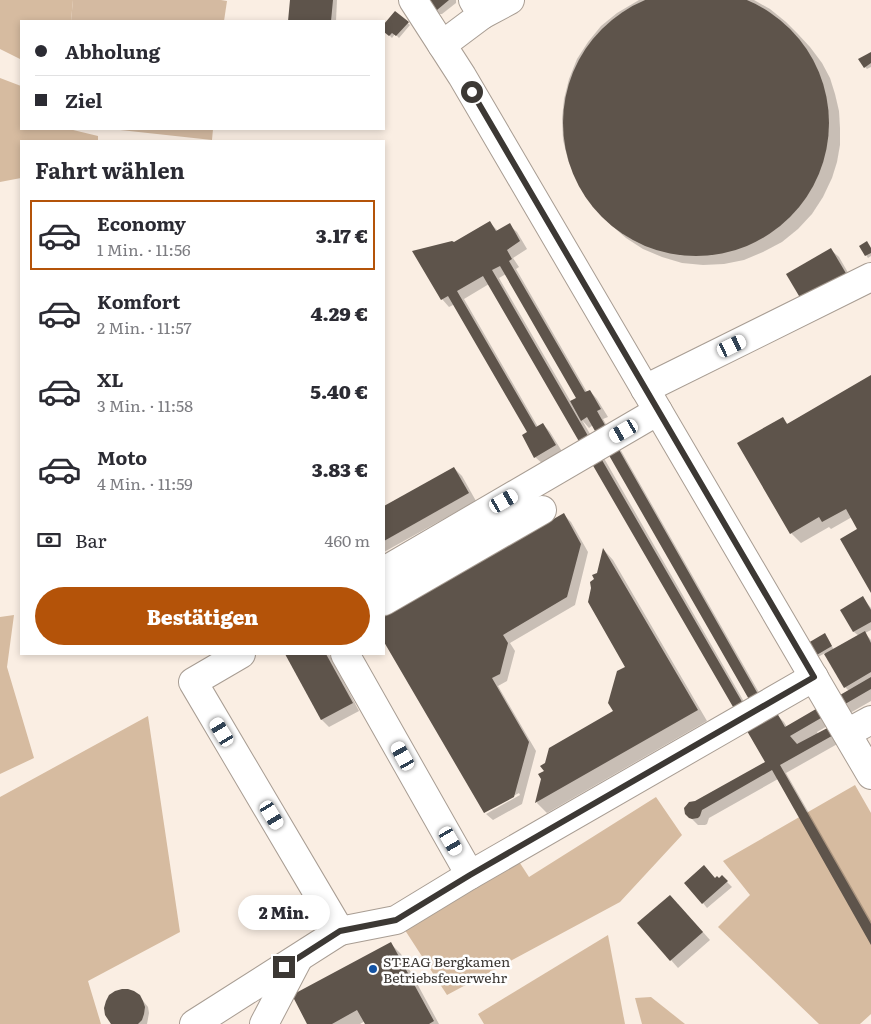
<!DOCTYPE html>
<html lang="de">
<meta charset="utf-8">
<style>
body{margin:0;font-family:Literata,serif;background:#f7f7f7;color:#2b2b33;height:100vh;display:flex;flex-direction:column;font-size:19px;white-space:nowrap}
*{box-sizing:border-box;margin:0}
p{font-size:16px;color:#7c7c81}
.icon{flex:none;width:28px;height:28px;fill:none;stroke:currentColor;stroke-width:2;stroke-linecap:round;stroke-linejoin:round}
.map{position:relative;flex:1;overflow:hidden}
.panel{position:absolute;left:20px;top:140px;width:365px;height:515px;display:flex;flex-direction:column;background:#fff;border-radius:0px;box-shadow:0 2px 8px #0003}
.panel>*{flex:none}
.guide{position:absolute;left:20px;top:20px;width:365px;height:110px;border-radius:0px;box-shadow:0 2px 8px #0003;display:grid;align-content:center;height:110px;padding:0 15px;background:#fff}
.end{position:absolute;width:22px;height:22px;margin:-11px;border:6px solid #3c3834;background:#fff;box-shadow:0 0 0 2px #fff}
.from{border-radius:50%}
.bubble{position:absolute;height:35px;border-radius:18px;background:#fff;box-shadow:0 2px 8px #0003;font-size:16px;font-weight:800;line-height:35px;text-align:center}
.car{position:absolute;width:15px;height:30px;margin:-15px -8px;border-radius:6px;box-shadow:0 0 4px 1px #0007;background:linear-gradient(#fff 24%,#345 0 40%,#fff 0 76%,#345 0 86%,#fff 0)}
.guide b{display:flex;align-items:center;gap:18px;height:48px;font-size:19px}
.guide b+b{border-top:1px solid #e1e1e2}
.guide i{width:12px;height:12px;background:#2b2b33}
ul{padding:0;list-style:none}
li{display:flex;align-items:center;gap:15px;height:70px;margin:0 10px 8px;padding:0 5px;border:2px solid transparent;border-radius:0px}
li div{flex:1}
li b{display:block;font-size:19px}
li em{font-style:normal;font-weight:800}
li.on{border-color:#b45309}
li>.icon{width:45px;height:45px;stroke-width:1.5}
h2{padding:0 15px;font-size:22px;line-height:60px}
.pay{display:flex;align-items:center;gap:12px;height:55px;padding:0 15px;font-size:19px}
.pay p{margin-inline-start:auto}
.button{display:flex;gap:10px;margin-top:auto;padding:10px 15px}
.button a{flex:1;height:58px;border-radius:30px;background:#b45309;color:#fff;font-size:20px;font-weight:800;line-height:58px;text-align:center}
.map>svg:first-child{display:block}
.green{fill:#d4baa1}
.forest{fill:#d6bba0}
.shadow{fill:#0003;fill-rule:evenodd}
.building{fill:#5e544b;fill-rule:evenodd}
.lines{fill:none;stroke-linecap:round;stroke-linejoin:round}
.minor-casing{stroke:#a89d93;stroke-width:30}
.minor{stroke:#fff;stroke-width:28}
.route{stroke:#3c3834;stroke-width:6}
.poi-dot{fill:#1353a4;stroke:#fefefe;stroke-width:2}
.labels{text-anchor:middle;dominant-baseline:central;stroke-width:5;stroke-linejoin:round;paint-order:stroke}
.poi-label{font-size:14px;fill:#3c3834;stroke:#fefefe;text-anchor:start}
</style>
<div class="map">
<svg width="871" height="1024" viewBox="0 0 871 1024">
<rect width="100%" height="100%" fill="#faeee3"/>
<g class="green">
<polygon points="73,0 221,0 227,1 224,21 71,21"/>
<polygon points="111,129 213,129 212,140"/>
</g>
<g class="forest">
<polygon points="0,0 73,0 71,21 21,21 21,58 20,59 0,49"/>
<polygon points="0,78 21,86 21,129 69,129 98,136 98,141 21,141 21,178 0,182"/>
<polygon points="14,615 7,667 34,758 0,774 0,617"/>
<polygon points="148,716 180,932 88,981 101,1024 0,1024 0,797"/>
<polygon points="855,785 871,813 871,1014 860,1024 819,1024 718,927 750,895 723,861"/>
<polygon points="656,797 682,835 620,902 447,995 401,924 516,857 529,877"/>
<polygon points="608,935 625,1024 484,1024 478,1014"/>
<polygon points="651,997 685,1024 642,1024 635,998"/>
</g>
<g class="shadow">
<polygon points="291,0 337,0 336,21 290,21"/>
<polygon points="428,0 456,0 456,3 442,14 438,14"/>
<polygon points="639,0 754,0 770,9 786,22 797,33 810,47 822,63 830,78 835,94 839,111 840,128 840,145 837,162 832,178 823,197 812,214 798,229 782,242 763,252 744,260 724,264 703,265 682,263 662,257 643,249 626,238 610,224 599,213 586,197 576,179 568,160 563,140 562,119 564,99 569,79 577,59 588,42 601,26 617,13"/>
<polygon points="396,13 410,25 399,38 395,34 392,38 384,30 384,26"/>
<polygon points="871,53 871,67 867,69 865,67"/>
<path d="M490,223L498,231L509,225L517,232L527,249L513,258L519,267L516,269L587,392L590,391L597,399L608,417L603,419L773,717L777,715L784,722L787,727L849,691L845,687L825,653L818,657L816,655L827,637L834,650L859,636L854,632L842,610L863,598L871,608V630L865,633L871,640V701L817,732L818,734L871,706V725L786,773L871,921V942L778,779L709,818L707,824L705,825H698L686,813L695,803L766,762L489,284L464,299L538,427L543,424L550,432L563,453L543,464L535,457L529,432L455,304L449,307L442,299L453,244ZM506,274L578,398L571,402L499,278ZM582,420L589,428L593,425L764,722L758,726Z"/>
<polygon points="860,246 871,248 871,256 868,258"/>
<polygon points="831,250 839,257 854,283 810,308"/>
<polygon points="871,377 871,591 858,529 852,517 831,529 829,527 801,543 791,533 782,419 788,424"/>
<polygon points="454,468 462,476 476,501 384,552 384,507"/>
<polygon points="564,515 571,522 588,552 575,605 510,643 515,651 507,681 498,686 536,751 522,804 493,820 486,814 520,795 519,793 485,811 485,813 384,639 384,618"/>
<polygon points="604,550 613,560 707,721 547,813 537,803 545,772 614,711 626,667 598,574"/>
<polygon points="287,654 329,654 359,711 329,727 322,720"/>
<polygon points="715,879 727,882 732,887 707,908 703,903"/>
<polygon points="678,904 710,940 678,968 671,960"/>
<polygon points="390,943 401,954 439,1024 366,1024 365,1021 360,1024 309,1024"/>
<polygon points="139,996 148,1007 149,1013 147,1024 113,1024"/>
</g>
<g class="building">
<circle cx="696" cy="123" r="133"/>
<polygon points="290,0 333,0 331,21 288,21"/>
<polygon points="427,0 449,0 437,10 431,9"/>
<polygon points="395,11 409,22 396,36 392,33 389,36 384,32 384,24"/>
<polygon points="871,52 871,63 864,68 858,59"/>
<path d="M490,221L496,231L510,223L520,241L507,250L512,259L509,261L585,392L590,390L601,409L597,411L771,717L777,713L785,727L871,677V689L790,736L797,744L871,705V714L780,765L871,924V945L772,770L702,810L700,816L698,818L692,819L689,818L685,814L684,808L689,802L695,801L765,762L483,276L457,291L536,427L543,423L556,445L534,458L522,435L527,432L448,296L441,300L412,251L452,241L454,242ZM500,266L576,398L570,401L581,421L587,417L762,722L756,726L492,270Z"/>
<polygon points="867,241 871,248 871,253 865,256 859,246"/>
<polygon points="831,248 847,275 802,301 786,274"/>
<polygon points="871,375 871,593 840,539 857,529 846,509 822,522 819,517 790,534 737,443 783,417 787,424"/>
<polygon points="454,467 469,493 384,541 384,506"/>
<polygon points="564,513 581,544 567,597 503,635 508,643 500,674 492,678 529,742 514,797 484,813 384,642 384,617"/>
<polygon points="603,548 698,710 535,803 541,779 538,774 544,771 540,766 545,763 549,748 613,711 608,703 617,671 625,667 588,602 591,588 590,582 594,579 592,575 597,573"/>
<polygon points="863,596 871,610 871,622 853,632 840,610"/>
<polygon points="865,631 871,643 871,672 844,688 824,654"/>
<polygon points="825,633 832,646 815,656 808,643"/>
<polygon points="285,654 326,654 353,703 321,720"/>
<polygon points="704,865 715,878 717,876 719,878 722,875 728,881 702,904 684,883"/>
<polygon points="670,895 703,932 670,961 637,923"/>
<polygon points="391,942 434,1021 429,1024 365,1024 357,1010 332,1024 307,1024 292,995"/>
<polygon points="122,989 128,989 134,991 140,995 143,1001 145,1007 144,1014 142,1020 138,1024 111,1024 105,1015 104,1008 106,1001 109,995 115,991"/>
</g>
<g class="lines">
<g class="minor-casing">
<g id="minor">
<polyline points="413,0 462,76 871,775"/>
<polyline points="482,15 510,0"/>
<polyline points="442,45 482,15 473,0"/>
<polyline points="645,389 871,277"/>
<polyline points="384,571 658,411"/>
<polyline points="384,601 542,510"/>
<polyline points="241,654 193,682 340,931 396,920 470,875 814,677"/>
<polyline points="345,654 470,875"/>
<polyline points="847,733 871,720"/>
<polyline points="194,1024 340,931"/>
<polyline points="264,1024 298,959"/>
</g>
</g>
<use href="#minor" class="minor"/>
</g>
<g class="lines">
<polyline class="route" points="284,967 340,931 396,920 470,875 814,677 472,92"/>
</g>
<circle class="poi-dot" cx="373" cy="969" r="5"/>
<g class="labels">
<g class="poi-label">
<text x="383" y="961">STEAG Bergkamen<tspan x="383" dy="16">Betriebsfeuerwehr</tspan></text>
</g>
</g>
</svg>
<i class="end from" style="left:472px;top:92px"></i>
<i class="end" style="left:284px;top:967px"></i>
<div class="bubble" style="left:238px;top:895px;width:92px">2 Min.</div>
<i class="car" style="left:732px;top:346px;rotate:64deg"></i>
<i class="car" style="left:624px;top:431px;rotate:240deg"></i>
<i class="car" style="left:504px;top:501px;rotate:60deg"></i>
<i class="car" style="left:222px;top:732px;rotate:329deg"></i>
<i class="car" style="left:403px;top:756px;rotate:331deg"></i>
<i class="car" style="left:272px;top:815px;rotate:149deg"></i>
<i class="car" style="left:451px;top:841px;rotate:150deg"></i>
<div class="guide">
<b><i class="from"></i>Abholung</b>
<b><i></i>Ziel</b>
</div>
<section class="panel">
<h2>Fahrt wählen</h2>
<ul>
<li class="on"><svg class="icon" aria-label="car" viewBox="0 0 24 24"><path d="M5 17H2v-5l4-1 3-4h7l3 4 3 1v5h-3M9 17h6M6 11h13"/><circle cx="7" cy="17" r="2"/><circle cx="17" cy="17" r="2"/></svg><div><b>Economy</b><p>1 Min. · 11:56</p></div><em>3.17 €</em></li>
<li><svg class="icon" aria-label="car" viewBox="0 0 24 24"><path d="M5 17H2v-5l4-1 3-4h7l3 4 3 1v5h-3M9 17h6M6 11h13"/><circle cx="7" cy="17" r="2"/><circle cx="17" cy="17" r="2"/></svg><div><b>Komfort</b><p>2 Min. · 11:57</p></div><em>4.29 €</em></li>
<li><svg class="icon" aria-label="car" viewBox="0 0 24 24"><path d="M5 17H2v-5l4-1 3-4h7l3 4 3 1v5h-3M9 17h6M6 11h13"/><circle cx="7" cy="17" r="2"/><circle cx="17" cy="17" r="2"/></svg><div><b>XL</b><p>3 Min. · 11:58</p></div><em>5.40 €</em></li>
<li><svg class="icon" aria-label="car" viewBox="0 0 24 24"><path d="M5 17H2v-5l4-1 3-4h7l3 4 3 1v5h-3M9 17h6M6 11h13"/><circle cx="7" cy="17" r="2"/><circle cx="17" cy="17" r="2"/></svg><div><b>Moto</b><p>4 Min. · 11:59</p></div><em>3.83 €</em></li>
</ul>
<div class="pay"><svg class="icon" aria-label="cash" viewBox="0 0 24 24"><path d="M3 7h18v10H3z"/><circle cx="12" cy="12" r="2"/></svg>Bar<p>460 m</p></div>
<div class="button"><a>Bestätigen</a></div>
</section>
</div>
